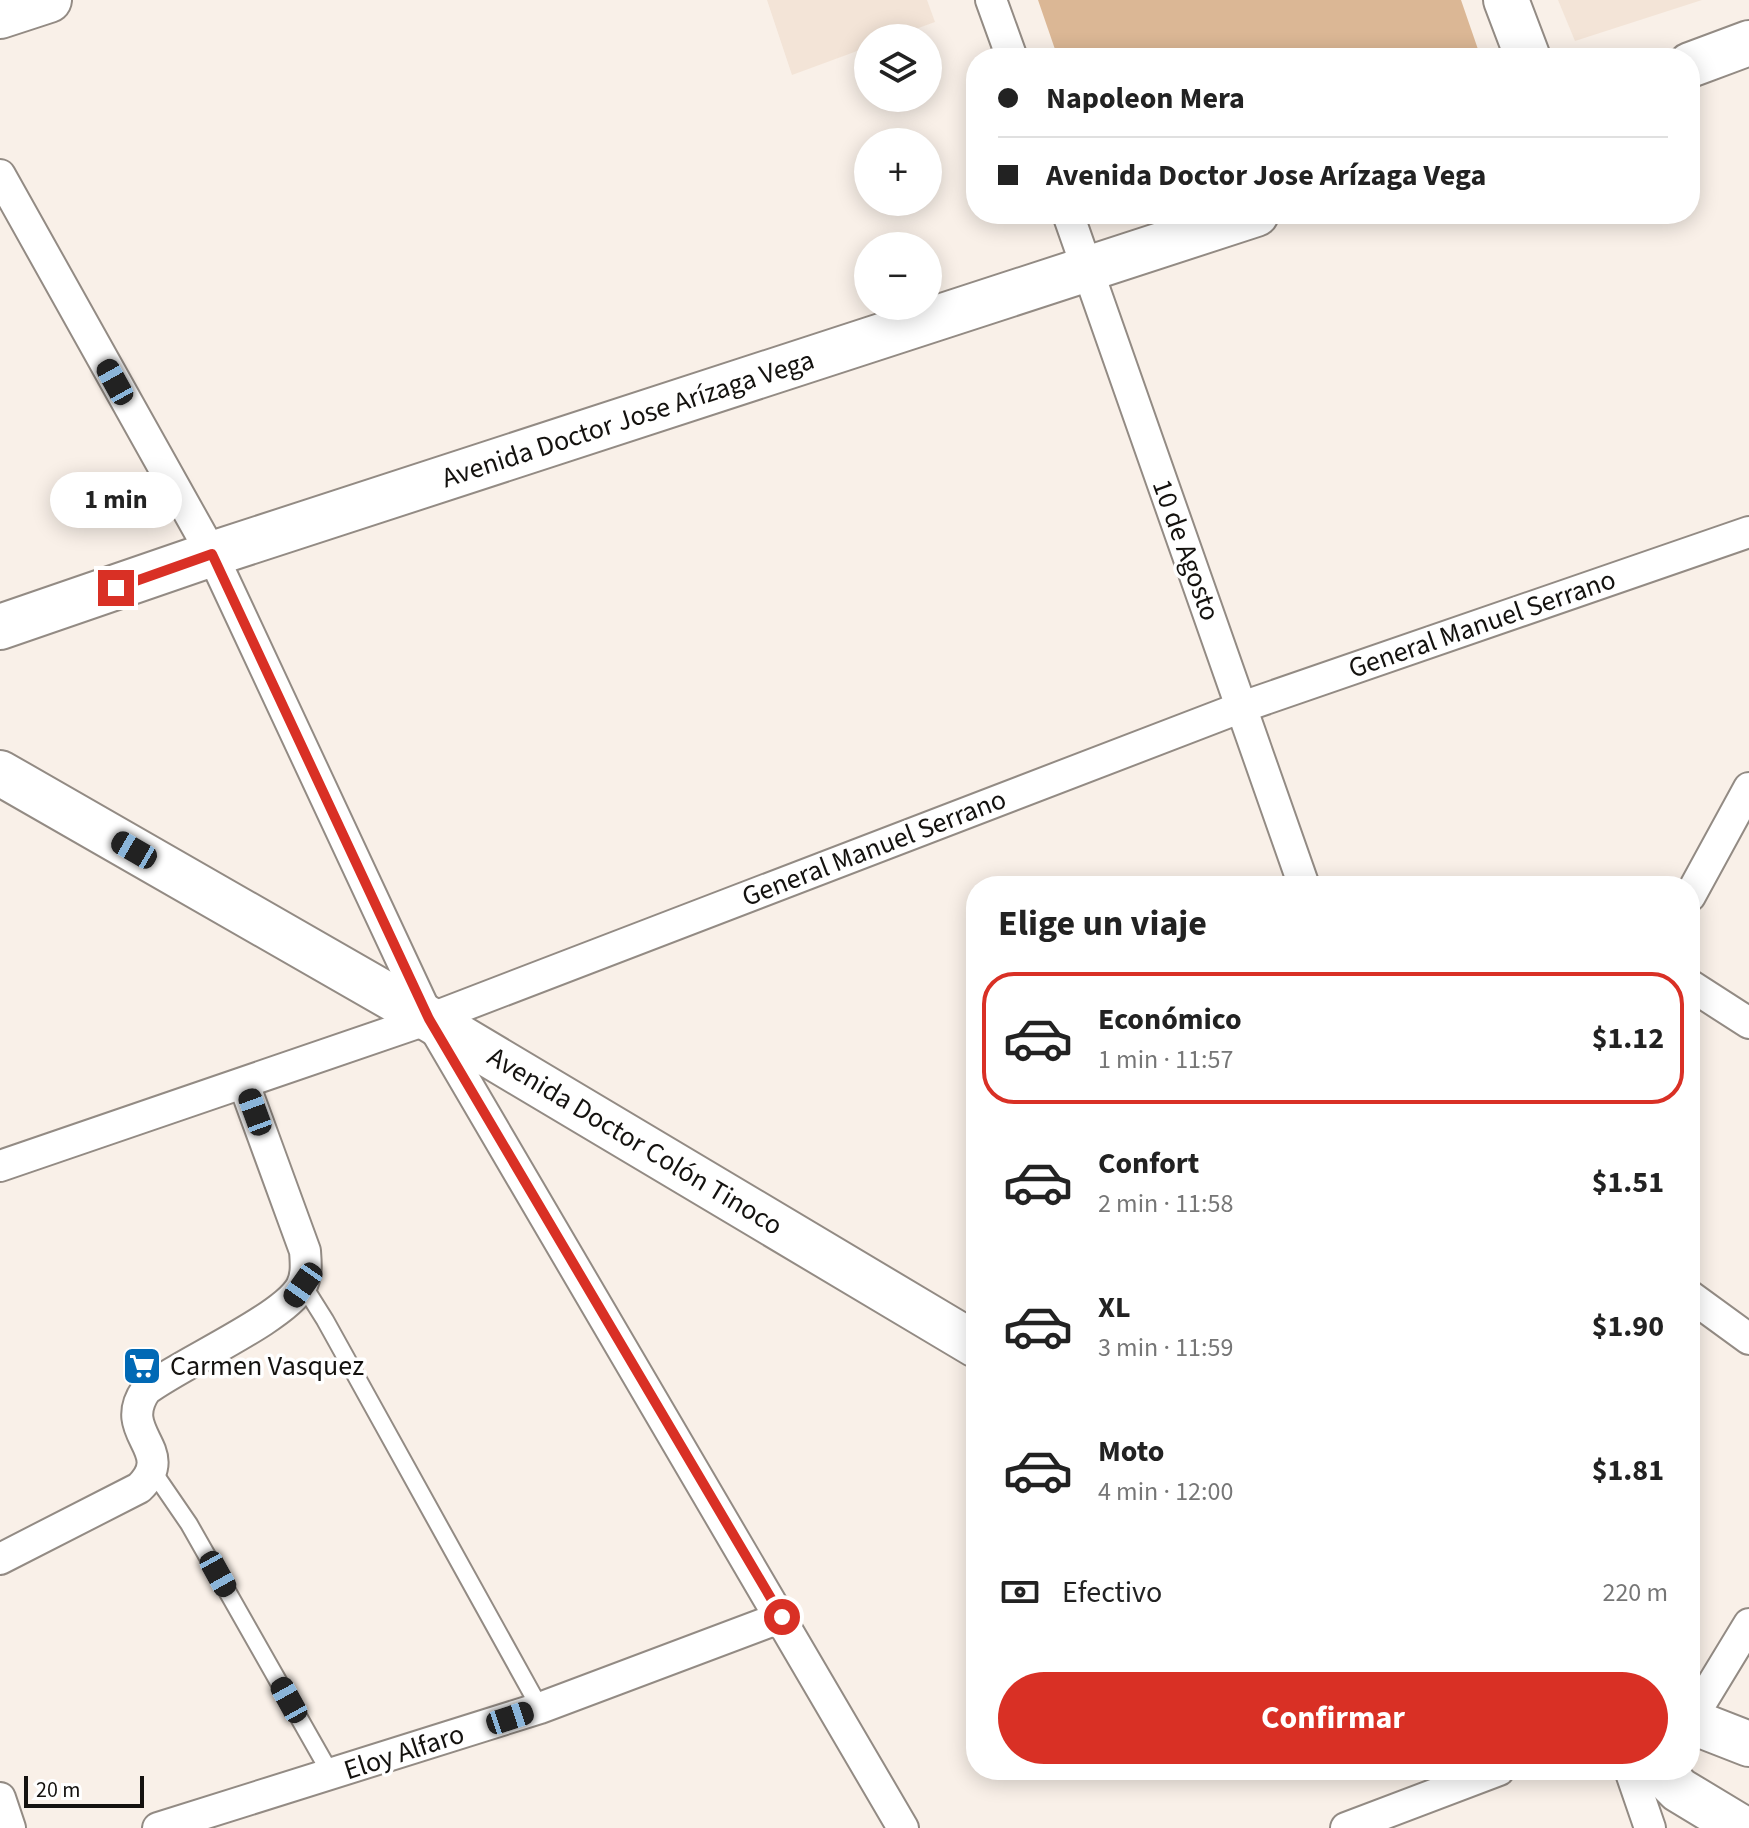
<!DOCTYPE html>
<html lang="es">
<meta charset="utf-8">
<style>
body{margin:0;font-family:"Source Sans 3",sans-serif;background:#f6f6f6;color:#222;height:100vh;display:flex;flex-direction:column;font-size:30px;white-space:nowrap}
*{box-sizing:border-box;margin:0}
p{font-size:26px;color:#767676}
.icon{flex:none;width:44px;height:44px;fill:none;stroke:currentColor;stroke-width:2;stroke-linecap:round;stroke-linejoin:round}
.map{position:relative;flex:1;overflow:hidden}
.side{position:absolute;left:966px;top:876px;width:734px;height:904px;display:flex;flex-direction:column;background:#fff;border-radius:32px;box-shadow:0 4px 20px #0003}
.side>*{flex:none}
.hud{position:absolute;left:966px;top:48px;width:734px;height:176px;border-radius:32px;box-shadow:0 4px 20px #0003;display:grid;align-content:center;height:176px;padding:0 32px;background:#fff}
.controls{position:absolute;left:854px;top:24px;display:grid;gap:16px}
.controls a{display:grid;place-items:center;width:88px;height:88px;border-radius:50%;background:#fff;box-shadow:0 4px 20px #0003;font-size:40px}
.scale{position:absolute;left:24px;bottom:20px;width:120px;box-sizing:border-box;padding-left:8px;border:4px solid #14120f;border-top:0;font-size:22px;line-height:28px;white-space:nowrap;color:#14120f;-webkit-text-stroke:6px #fff;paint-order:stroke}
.end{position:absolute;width:36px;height:36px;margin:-18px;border:10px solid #d93025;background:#fff;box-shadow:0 0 0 4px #fff}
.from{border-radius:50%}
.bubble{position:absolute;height:56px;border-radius:28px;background:#fff;box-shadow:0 4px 20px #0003;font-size:26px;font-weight:700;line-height:56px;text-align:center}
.car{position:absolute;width:24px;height:48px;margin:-24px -12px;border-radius:10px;box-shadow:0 0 6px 2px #0007;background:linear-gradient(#222 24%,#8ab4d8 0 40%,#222 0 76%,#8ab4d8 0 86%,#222 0)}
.hud b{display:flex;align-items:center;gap:28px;height:76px;font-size:30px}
.hud b+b{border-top:2px solid #e0e0e0}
.hud i{width:20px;height:20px;background:#222}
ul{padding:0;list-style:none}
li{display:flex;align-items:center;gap:24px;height:132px;margin:0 16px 12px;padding:0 16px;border:4px solid transparent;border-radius:32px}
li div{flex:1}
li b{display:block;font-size:30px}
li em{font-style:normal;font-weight:700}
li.active{border-color:#d93025}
li>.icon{width:72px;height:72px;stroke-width:1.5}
h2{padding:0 32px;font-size:36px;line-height:96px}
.pay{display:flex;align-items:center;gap:20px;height:88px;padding:0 32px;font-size:30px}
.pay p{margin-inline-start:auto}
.cta{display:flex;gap:16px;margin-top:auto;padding:16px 32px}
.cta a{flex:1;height:92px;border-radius:48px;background:#d93025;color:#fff;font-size:32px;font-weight:700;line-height:92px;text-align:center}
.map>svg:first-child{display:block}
.built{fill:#f3e4d7}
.green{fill:#dbb795}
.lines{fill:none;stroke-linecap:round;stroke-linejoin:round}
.service-casing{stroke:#938b84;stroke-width:20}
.minor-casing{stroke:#938b84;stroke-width:34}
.secondary-casing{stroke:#938b84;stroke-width:48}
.service{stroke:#fff;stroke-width:16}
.minor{stroke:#fff;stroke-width:30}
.secondary{stroke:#fff;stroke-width:44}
.route{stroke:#d93025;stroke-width:10}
.labels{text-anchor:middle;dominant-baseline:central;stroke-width:7;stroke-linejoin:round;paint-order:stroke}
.street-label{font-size:28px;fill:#14120f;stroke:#fff}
.poi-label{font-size:28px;fill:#14120f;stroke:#fff;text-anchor:start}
</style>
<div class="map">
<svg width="1749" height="1828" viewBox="0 0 1749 1828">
<rect width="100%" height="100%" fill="#f9f0e8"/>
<g class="built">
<polygon points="767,0 927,0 935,22 891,38 868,38 868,47 792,75"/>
<polygon points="1558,0 1702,0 1575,41"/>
</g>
<polygon class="green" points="1038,0 1461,0 1481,58 1058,58"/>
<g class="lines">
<g class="service-casing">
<g id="service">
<polyline points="303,1285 325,1320 540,1708"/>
<polyline points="152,1470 189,1524 332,1776"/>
</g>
</g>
<g class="minor-casing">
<g id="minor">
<polyline points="991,0 1012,58"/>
<polyline points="0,175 212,554 429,1019 903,1828"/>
<polyline points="1068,214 1304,886"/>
<polyline points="1690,896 1749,788"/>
<polyline points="1690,985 1749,1023"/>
<polyline points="0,1166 429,1019 1242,707 1749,532"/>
<polyline points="1690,1296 1749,1339"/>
<path d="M0,1559L139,1488C179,1450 115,1434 146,1390C180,1364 283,1319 301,1287C307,1276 306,1264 305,1251L244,1084"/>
<polyline points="1690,1721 1749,1624"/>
<polyline points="1630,1770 1650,1828"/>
<polyline points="0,1798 10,1828"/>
<polyline points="158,1828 540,1708 782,1617"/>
<polyline points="1346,1828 1499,1770"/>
</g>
</g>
<g class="secondary-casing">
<g id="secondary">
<polyline points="1506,0 1528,58"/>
<polyline points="0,16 49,0"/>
<polyline points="1690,65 1749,43"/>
<polyline points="0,627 212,554 1256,214"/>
<polyline points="0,773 429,1019 976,1345"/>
<polyline points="1690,1721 1749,1744"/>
<polyline points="1659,1770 1679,1790 1742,1828"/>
</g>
</g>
<use href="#service" class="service"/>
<use href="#minor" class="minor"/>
<use href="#secondary" class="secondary"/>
</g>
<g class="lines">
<polyline class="route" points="116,588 212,554 429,1019 782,1617"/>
</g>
<defs>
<g id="supermarket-square" transform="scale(2)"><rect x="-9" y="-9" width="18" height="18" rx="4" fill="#0169b5" stroke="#fff"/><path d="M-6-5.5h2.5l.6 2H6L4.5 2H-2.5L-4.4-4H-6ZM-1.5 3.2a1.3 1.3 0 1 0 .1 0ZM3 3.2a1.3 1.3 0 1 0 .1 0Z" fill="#fff"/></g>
</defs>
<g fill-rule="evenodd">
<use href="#supermarket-square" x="142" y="1366"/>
</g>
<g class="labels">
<g class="street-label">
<text transform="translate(628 419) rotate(-18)">Avenida Doctor Jose Arízaga Vega</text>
<text transform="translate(1186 550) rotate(70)">10 de Agosto</text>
<text transform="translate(1482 624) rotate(-19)">General Manuel Serrano</text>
<text transform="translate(874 848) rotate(-21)">General Manuel Serrano</text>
<text transform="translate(635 1141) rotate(31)">Avenida Doctor Colón Tinoco</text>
<text transform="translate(404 1752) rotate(-18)">Eloy Alfaro</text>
</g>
<g class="poi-label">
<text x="170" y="1366">Carmen Vasquez</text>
</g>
</g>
</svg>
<div class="controls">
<a><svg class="icon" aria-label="layers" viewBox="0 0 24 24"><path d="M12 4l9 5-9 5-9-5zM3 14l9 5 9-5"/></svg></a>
<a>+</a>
<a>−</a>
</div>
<div class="scale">20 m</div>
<i class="end from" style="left:782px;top:1617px"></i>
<i class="end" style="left:116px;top:588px"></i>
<div class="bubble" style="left:50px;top:472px;width:132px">1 min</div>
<i class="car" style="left:115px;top:382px;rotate:331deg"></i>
<i class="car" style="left:134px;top:850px;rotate:300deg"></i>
<i class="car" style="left:255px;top:1112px;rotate:340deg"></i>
<i class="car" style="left:303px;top:1285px;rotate:215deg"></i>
<i class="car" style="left:218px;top:1574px;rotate:151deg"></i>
<i class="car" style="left:289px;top:1700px;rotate:331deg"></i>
<i class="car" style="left:510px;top:1718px;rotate:72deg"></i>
<div class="hud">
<b><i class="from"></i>Napoleon Mera</b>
<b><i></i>Avenida Doctor Jose Arízaga Vega</b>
</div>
<section class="side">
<h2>Elige un viaje</h2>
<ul>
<li class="active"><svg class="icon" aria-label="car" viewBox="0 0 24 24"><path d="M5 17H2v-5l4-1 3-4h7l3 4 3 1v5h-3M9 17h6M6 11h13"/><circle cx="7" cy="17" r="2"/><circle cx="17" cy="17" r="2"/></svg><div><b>Económico</b><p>1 min · 11:57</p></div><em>$1.12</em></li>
<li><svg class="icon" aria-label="car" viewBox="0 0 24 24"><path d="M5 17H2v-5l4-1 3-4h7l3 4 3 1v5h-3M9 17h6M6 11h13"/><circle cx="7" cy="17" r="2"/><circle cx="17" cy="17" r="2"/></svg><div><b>Confort</b><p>2 min · 11:58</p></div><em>$1.51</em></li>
<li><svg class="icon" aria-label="car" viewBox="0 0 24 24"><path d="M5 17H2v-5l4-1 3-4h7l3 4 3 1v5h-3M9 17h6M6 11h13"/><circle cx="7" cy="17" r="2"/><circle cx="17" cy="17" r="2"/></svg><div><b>XL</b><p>3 min · 11:59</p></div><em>$1.90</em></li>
<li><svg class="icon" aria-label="car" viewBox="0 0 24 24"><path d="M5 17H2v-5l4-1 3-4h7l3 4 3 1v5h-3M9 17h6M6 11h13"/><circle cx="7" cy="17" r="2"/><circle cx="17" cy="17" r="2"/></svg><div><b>Moto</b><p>4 min · 12:00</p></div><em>$1.81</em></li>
</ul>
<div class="pay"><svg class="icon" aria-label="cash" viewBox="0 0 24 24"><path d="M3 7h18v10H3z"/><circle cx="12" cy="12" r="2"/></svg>Efectivo<p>220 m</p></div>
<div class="cta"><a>Confirmar</a></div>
</section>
</div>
